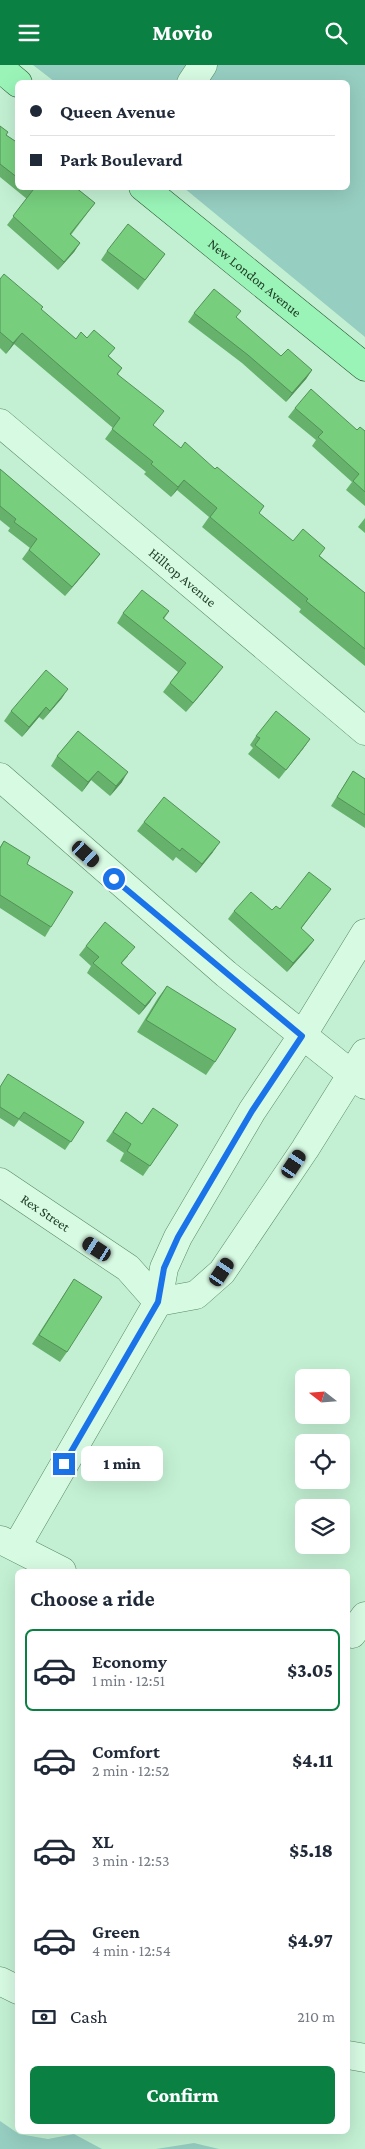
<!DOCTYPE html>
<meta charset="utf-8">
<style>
body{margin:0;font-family:"Crimson Pro",serif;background:#f2f2f3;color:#1f2937;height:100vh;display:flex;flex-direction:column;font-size:19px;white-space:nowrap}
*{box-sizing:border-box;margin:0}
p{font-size:16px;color:#747a83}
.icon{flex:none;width:28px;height:28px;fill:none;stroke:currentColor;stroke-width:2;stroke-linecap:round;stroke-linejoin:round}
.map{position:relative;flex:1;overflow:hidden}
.drawer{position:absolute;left:15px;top:1504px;width:335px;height:565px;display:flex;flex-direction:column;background:#fff;border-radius:8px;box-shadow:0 5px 20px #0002}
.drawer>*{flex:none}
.hud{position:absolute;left:15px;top:15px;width:335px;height:110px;border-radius:8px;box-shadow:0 5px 20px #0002;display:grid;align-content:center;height:110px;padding:0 15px;background:#fff}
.needle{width:32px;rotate:287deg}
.tools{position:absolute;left:295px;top:1304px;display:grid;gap:10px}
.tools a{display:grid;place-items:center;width:55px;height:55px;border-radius:8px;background:#fff;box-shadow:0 5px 20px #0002;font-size:25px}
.end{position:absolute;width:22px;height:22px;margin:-11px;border:6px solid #1a73e8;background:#fff;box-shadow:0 0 0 2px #fff}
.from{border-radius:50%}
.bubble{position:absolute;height:35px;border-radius:8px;background:#fff;box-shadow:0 5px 20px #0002;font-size:16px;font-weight:800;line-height:35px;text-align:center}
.car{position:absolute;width:15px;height:30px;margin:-15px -8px;border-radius:6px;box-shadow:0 0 4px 1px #0007;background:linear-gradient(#222 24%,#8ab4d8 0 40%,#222 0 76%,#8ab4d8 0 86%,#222 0)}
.hud b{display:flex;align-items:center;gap:18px;height:48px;font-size:19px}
.hud b+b{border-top:1px solid #e0e1e3}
.hud i{width:12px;height:12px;background:#1f2937}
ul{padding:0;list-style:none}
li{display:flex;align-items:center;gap:15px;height:82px;margin:0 10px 8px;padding:0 5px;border:2px solid transparent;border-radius:8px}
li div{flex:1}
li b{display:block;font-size:19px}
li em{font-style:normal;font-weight:800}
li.selected{border-color:#0b8043}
li>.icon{width:45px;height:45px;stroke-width:1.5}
h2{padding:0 15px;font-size:22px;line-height:60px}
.pay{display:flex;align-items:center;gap:12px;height:55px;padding:0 15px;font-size:19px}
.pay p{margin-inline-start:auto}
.button{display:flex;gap:10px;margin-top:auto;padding:10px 15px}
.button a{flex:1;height:58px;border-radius:8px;background:#0b8043;color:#fff;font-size:20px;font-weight:800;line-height:58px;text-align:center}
header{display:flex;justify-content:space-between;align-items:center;height:65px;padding:0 15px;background:#0b8043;color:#fff;font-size:22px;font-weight:800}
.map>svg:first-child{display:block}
.green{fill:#96cec1}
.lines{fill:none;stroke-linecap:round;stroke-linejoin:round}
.minor-casing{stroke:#598a62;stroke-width:29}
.major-casing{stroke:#2d5833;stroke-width:29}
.minor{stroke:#d7fae3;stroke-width:28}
.major{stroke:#9af4b8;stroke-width:28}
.wall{fill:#66b26c}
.shaded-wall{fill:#539158}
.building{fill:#77cf7e;stroke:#539158}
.route{stroke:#1a73e8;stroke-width:6}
.labels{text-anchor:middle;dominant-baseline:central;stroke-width:4;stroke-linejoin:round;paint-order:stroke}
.street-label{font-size:14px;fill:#1e3a22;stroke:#d3f7e0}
</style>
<header><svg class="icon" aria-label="menu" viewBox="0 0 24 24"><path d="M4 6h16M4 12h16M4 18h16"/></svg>Movio<svg class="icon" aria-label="search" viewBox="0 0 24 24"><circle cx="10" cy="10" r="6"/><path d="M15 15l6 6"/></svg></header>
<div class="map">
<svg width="365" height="2084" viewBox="0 0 365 2084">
<rect width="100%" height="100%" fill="#c3f0d3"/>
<g class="green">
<polygon points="33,0 365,0 365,272 184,123 348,122 348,18 55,17"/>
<polygon points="0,2056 19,2069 48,2074 74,2069 102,2084 0,2084"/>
<polygon points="194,2078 219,2084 156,2084"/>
</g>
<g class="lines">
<g class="minor-casing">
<g id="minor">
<polyline points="191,18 203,0"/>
<path id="s1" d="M0,358L365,666"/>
<polyline points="0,712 226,909 365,1020"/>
<path id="s2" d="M0,1117L128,1203L158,1237"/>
<polyline points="158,1237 196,1230 222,1207 305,1084 365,988"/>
<polyline points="1,1475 62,1506"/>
<polyline points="17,1481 158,1237 164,1203 178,1172 252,1046 302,971 365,868"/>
<polyline points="352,1569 365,1551"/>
<polyline points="0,1916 18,1925"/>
<polyline points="348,1990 365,1993"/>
</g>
</g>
<g class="major-casing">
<g id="major">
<polyline points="0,3 18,18"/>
<path id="s3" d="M143,122L365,302"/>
</g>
</g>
<use href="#minor" class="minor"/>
<use href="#major" class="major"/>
</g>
<g class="wall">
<polygon points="0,61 6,70 18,78 18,122 75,122 95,138 71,170 80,178 74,187 58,205 7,160 27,134 0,112"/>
<polygon points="107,186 165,189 138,225 101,195"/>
<polygon points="0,214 41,245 76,274 109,291 122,303 118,309 154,361 181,383 215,404 264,441 259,448 293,476 320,491 365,528 365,601 299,547 301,544 202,462 209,452 177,425 171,432 144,409 146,407 105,374 113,363 14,279 6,289 0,283"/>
<polygon points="194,248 236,253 281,291 312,305 306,314 286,337 242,298 188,257"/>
<polygon points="295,343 357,365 365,366 365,441 346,425 352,417 312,381 316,375 288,352"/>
<polygon points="0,404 100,489 93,498 65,531 22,494 30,483 8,466 10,463 0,455"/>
<polygon points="365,453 365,468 358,462"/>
<polygon points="169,546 164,554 216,611 186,647 163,627 178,607 117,558 123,548"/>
<polygon points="62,633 43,655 39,652 22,672 4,656 11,646"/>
<polygon points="78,666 122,717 110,731 91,715 82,727 51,701 57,691"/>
<polygon points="256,671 310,674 279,714 248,689 253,683 250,680"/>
<polygon points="353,706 365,714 365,763 331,741"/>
<polygon points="144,757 213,787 196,808 176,792 173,796 137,766"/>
<polygon points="4,776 27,799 51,862 45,872 0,843 0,782"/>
<polygon points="331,824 301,864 314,875 307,884 287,907 228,854 234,846 272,845 280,844"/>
<polygon points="86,881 128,891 122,898 150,937 139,950 87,908 91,901 79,890"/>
<polygon points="167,921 215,997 206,1010 137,967 158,933"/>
<polygon points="0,1021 84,1057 65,1085 19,1055 14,1062 0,1053"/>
<polygon points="126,1047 142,1059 178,1060 143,1111 120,1096 124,1088 106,1076"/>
<polygon points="74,1214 67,1287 60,1297 32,1279"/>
</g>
<g class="shaded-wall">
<polygon points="80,178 74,187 58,205 64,197"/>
<polygon points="22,268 14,279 6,289 13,278"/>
<polygon points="312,305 306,314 286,337 292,328"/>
<polygon points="184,415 177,425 171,432 178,422"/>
<polygon points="100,489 93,498 65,531 72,522"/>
<polygon points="223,602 216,611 186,647 193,638"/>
<polygon points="68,624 62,633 43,655 50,646"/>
<polygon points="46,642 39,652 22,672 29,662"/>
<polygon points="310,674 303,684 279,714 286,705"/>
<polygon points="98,706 91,715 82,727 88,717"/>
<polygon points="128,707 122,717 110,731 116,721"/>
<polygon points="220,777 213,787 196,808 202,799"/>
<polygon points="314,875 307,884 287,907 293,898"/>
<polygon points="156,928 150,937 139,950 145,941"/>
</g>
<g class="building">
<polygon points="0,61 8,67 6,70 18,78 18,113 0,99"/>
<polygon points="30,122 75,122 95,138 70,169 80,178 64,197 13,151 33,125"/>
<polygon points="128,159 165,189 145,215 107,186"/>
<polygon points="4,209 43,242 41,244 76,274 81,267 87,273 94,265 115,283 108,291 122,303 117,309 164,346 153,360 181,383 185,377 215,404 217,402 264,441 259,448 293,476 303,464 325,483 319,491 365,528 365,584 306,536 308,534 210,452 217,443 184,415 178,422 151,399 153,397 112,364 120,353 22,268 13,278 0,267 0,214"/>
<polygon points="214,224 241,246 236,252 281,291 288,284 312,305 292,328 248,290 194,248"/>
<polygon points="311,324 357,365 360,362 365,366 365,427 353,416 359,409 318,372 323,367 295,343"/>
<polygon points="0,404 100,489 72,522 29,485 37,474 14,457 16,454 0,441"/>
<polygon points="142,525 169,546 163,553 223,602 193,638 170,618 186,598 123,548"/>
<polygon points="46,605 68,624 50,646 46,642 29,662 11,646"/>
<polygon points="276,646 310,674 286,705 255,680 260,673 256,671"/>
<polygon points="78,666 128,707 116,721 98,706 88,717 57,691"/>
<polygon points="353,706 365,714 365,750 337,732"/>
<polygon points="164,732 220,777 202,799 182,783 180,786 144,757"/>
<polygon points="4,776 30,792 27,799 73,827 51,862 0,830 0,783"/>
<polygon points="309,807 331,824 301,863 314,875 293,898 234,846 251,827 272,845 276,841 280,844"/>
<polygon points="105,857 135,882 121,898 156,928 145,941 93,898 99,892 86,881"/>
<polygon points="167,921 236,964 215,997 146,955"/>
<polygon points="8,1009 84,1057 71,1077 24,1047 19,1054 0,1042 0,1022"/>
<polygon points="153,1043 178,1060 150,1101 127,1086 131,1079 113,1067 126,1047 142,1059"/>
<polygon points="74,1214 102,1232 67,1287 39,1270"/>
</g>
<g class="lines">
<polyline class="route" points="64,1399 158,1237 164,1203 178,1172 252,1046 302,971 114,814"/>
</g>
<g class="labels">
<g class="street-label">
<text stroke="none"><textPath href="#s3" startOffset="144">New London Avenue</textPath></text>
<text stroke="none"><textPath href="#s1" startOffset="239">Hilltop Avenue</textPath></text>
<text stroke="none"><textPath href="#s2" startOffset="55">Rex Street</textPath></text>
</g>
</g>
</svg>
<div class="tools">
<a><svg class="needle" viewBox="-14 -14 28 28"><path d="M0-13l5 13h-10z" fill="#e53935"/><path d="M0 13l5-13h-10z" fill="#747a83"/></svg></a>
<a><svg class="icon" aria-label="locate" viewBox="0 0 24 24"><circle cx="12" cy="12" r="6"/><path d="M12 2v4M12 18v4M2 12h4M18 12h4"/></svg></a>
<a><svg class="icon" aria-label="layers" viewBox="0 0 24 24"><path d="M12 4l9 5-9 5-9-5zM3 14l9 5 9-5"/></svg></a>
</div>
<i class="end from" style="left:114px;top:814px"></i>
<i class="end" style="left:64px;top:1399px"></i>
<div class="bubble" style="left:81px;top:1381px;width:82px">1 min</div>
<i class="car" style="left:86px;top:789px;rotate:132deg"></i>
<i class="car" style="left:294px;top:1099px;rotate:34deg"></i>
<i class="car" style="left:97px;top:1184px;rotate:303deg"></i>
<i class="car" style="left:222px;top:1207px;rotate:34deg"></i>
<div class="hud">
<b><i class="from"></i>Queen Avenue</b>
<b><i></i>Park Boulevard</b>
</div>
<section class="drawer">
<h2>Choose a ride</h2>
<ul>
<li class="selected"><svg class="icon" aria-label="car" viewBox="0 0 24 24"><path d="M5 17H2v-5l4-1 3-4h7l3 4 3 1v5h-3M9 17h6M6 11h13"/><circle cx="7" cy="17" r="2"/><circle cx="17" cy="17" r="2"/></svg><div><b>Economy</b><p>1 min · 12:51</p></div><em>$3.05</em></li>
<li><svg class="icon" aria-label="car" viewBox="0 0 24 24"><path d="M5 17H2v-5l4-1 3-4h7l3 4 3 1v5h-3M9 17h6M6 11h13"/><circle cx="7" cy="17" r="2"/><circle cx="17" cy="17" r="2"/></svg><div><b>Comfort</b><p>2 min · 12:52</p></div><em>$4.11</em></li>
<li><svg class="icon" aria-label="car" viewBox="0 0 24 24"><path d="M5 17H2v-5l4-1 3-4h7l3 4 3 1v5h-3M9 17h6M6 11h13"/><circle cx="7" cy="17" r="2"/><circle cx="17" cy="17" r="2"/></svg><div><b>XL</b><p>3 min · 12:53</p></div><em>$5.18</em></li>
<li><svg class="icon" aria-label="car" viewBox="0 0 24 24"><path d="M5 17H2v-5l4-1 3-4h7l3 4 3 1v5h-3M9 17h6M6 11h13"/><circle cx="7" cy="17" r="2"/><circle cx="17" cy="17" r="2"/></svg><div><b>Green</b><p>4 min · 12:54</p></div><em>$4.97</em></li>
</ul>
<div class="pay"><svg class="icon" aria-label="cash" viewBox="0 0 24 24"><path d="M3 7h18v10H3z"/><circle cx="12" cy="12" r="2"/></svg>Cash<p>210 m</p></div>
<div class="button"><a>Confirm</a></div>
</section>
</div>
